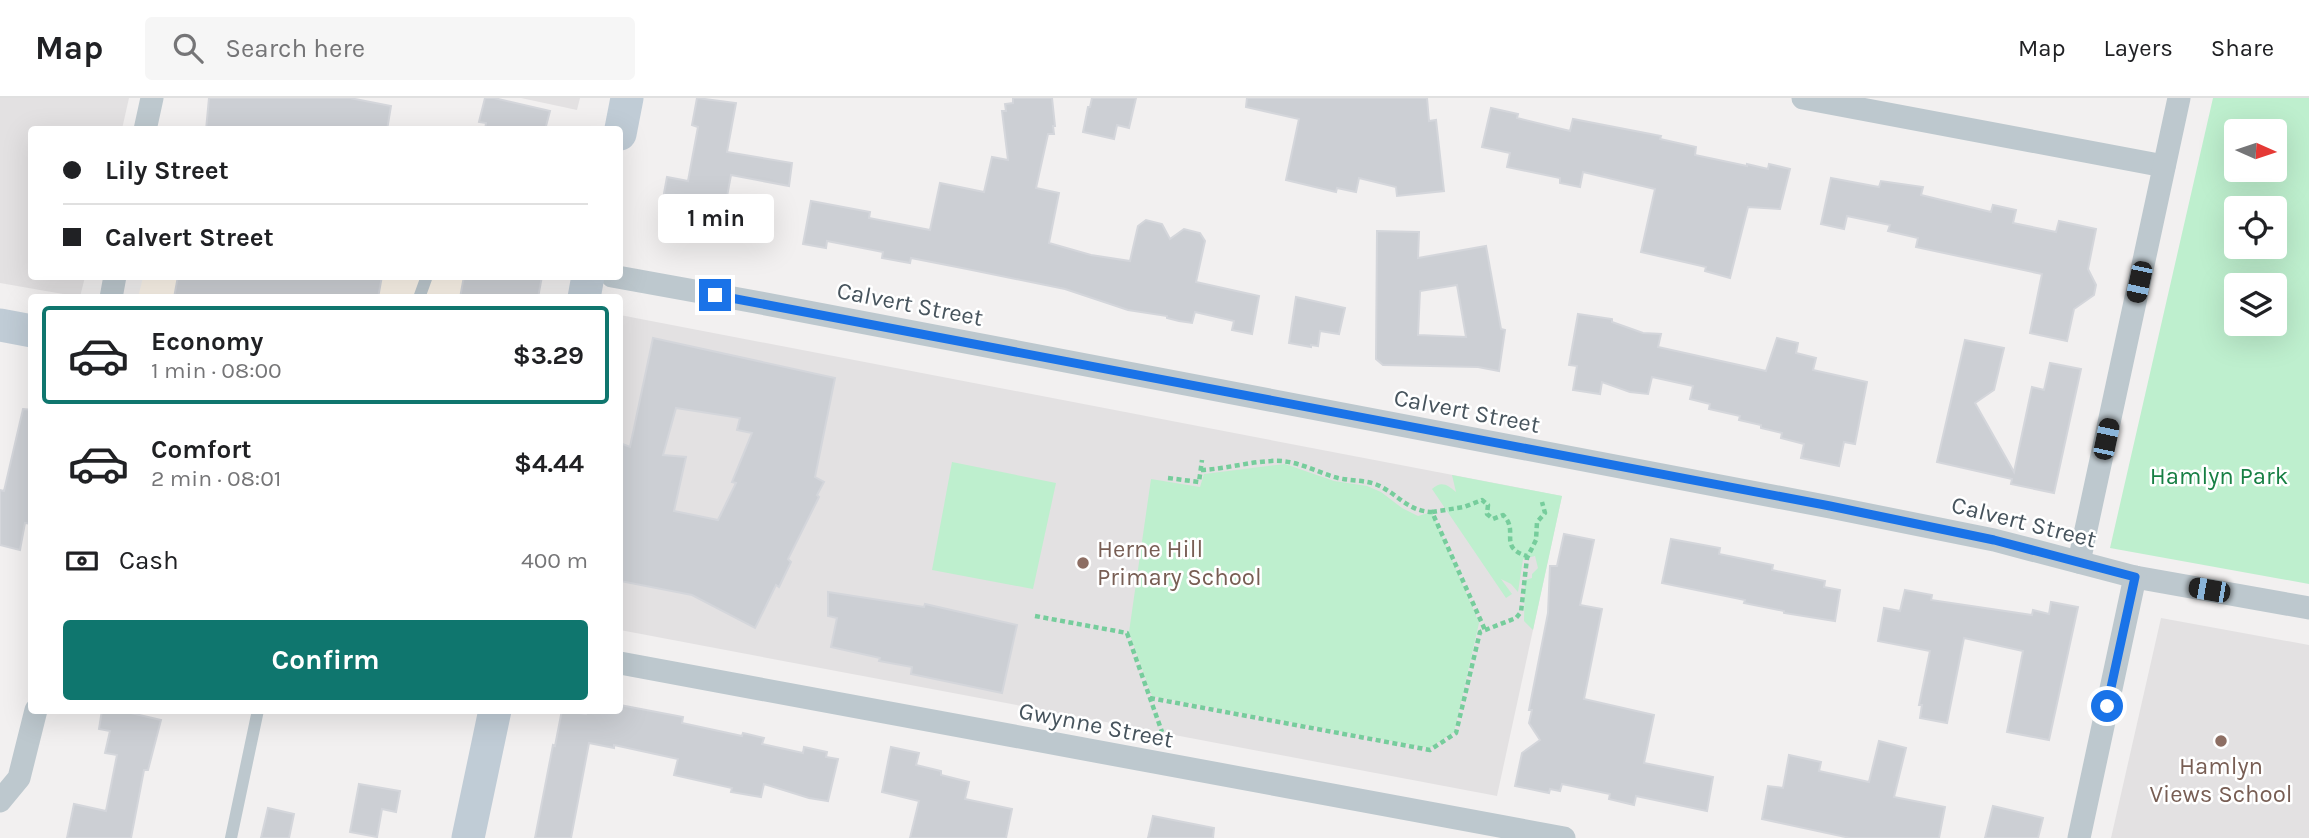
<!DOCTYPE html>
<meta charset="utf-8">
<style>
body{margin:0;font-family:Karla,sans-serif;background:#f6f6f6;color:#202124;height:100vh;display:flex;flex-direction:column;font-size:26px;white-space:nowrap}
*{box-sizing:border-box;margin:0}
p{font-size:23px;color:#757577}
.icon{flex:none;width:38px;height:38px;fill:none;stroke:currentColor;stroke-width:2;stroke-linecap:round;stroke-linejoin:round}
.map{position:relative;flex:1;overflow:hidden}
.drawer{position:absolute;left:28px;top:196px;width:595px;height:420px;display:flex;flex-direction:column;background:#fff;border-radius:7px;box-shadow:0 7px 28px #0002}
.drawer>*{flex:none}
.hud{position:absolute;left:28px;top:28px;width:595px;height:154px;border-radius:7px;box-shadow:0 7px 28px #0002;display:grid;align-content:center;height:154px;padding:0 35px;background:#fff}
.needle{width:46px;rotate:93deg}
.buttons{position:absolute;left:2224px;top:21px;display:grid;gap:14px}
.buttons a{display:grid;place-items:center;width:63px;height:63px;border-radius:7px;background:#fff;box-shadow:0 7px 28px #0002;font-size:35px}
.end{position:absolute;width:32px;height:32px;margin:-16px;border:9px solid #1a73e8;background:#fff;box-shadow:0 0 0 4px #fff}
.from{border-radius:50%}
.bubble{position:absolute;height:49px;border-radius:7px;background:#fff;box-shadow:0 7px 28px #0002;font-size:23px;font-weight:700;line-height:49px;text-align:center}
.car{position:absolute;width:21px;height:42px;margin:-21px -10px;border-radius:9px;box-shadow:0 0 5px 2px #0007;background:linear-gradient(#222 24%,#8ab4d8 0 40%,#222 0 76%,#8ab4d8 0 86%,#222 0)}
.hud b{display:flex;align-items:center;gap:24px;height:66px;font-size:26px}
.hud b+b{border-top:2px solid #e0e0e0}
.hud i{width:18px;height:18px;background:#202124}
ul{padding:12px 0 0;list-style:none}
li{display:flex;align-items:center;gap:21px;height:98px;margin:0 14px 10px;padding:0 21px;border:4px solid transparent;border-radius:7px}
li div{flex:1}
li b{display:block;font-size:26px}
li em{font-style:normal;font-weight:700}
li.on{border-color:#0f766e}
li>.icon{width:63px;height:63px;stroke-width:1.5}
.pay{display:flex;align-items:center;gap:18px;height:77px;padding:0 35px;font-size:26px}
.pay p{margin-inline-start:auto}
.primary-button{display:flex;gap:14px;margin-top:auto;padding:14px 35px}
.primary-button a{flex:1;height:80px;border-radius:7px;background:#0f766e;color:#fff;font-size:28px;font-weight:700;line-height:80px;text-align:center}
header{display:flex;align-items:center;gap:42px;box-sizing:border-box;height:98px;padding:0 35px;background:#fff;border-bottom:2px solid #e0e0e0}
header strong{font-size:33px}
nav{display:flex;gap:38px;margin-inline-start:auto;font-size:24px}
.search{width:490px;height:63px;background:#f6f6f6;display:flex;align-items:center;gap:18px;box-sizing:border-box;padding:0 24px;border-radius:7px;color:#757577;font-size:26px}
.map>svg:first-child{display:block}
.commercial{fill:#fcf5ea}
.education{fill:#e3e1e2}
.green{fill:#beefce;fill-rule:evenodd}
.building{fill:#cccfd4;stroke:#d4d6db;stroke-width:2;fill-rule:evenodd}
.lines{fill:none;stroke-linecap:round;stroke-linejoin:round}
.path{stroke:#76cd9c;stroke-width:4.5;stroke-dasharray:5 3.5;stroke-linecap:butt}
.lane{stroke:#bdc8ce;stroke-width:12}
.street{stroke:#bdc8ce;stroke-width:23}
.secondary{stroke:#c0ccd6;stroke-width:33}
.route{stroke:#1a73e8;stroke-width:9}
.education-dot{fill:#8d6e63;stroke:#fff;stroke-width:2.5}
.labels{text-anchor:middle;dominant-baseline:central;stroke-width:5;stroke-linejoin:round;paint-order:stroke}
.street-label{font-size:24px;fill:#47545d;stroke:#fff}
.park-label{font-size:24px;fill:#177f44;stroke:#fff}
.education-label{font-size:24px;fill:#785e54;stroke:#fff;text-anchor:start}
</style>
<header>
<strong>Map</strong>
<div class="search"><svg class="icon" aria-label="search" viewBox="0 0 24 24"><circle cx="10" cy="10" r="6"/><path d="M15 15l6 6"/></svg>Search here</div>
<nav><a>Map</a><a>Layers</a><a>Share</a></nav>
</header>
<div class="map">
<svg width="2309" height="740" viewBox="0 0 2309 740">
<rect width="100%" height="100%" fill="#f2f0f0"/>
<polygon class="commercial" points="143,179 541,179 536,199 138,200"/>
<g class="education">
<polygon points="0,0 129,0 122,31 32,32 32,178 85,179 80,199 0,185"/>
<polygon points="521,0 580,0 577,12"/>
<polygon points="620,217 1562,398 1497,698 620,532"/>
<polygon points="2161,520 2309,547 2309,740 2111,740"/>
</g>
<g class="green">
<path d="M2213,0H2309V486L2110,450ZM2236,33H2275V72H2236ZM2236,110H2275V149H2236ZM2275,187V226H2236V187Z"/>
<polygon points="952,364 1056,385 1033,491 932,472"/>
<polygon points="1285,366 1334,383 1367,388 1381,394 1402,410 1418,418 1432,414 1479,525 1454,634 1429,650 1152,598 1129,534 1151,381 1200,389 1204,376"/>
<path d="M1452,377L1562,398L1533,532L1524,523L1525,482L1532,480V476L1538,470L1535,458L1523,461L1518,494L1511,486L1501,481L1512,496L1506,500L1432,391C1441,382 1448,387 1456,394Z"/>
</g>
<g class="building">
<polygon points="209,0 350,0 391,8 387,32 206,32"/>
<polygon points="485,0 494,0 550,13 545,32 485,32 486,25 479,24"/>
<polygon points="697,0 736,5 727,54 792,65 789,88 731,77 720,136 698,131 699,124 660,117 667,79 688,83 698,29 692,27"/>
<polygon points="1013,0 1052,0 1055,28 1053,28 1054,36 1048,36 1036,90 1059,95 1049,145 1091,157 1130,163 1138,128 1146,122 1162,126 1170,141 1184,131 1200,135 1205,143 1196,184 1259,198 1252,236 1232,232 1234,223 1195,214 1192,225 1179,223 1167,220 1167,218 1128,212 1065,191 967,171 911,160 910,165 882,160 883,154 827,143 826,150 803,146 811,103 870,114 869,120 930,132 940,85 984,94 992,59 1008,62 1002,13 1006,13 1005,6 1013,5"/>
<polygon points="1092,0 1136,0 1129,30 1117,27 1114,41 1083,34 1088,9 1090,9"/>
<polygon points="1247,0 1427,0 1429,23 1436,22 1444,93 1397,98 1396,89 1359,80 1356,94 1337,90 1336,94 1286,82 1299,21 1246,9"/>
<polygon points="1491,10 1518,16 1517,20 1570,33 1573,21 1661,38 1660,41 1696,49 1695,57 1747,68 1747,66 1768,71 1769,66 1790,71 1780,111 1748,109 1730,180 1705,173 1706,169 1641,154 1655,91 1583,74 1580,89 1560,85 1560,80 1507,69 1510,55 1482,49"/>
<polygon points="1831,80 1879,89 1881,83 1923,89 1921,97 1991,114 1993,107 2016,112 2013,125 2056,134 2059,123 2096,131 2088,171 2096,187 2094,197 2074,211 2067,243 2030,235 2042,176 1916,149 1918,140 1888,133 1890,127 1847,118 1844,131 1821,126"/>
<path d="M1377,133L1419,134L1418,160L1486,148L1501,231L1505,232L1499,273L1478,269L1383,267L1376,261ZM1457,187L1466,239L1418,237L1420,193Z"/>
<polygon points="178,178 382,178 378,200 174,200"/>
<polygon points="464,178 542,178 538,200 460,200"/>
<polygon points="1296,199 1345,210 1339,236 1320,233 1318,248 1311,247 1311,249 1289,245"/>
<polygon points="1578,216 1612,221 1612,224 1643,235 1661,236 1658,249 1766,273 1777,240 1798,245 1796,255 1816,260 1813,272 1867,284 1855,346 1844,344 1839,368 1801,360 1804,346 1781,340 1782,335 1761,330 1761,327 1739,322 1740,318 1709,311 1710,306 1690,301 1693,288 1652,279 1648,296 1630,294 1602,284 1600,296 1573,292 1577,268 1569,267"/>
<path d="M653,240L835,280L815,379L824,384L817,397L819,399L788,461L791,464L779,489L776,487L755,530L692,497L620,483V345L630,349ZM676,310L740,320L737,332L752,335L732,384L736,385L718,422L674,413L686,359L663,357Z"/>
<polygon points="1965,242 2004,250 1994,292 1975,305 2014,374 2032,289 2044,292 2050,265 2081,271 2054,395 2011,386 2012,381 1937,364"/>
<polygon points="23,311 32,312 32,426 25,425 20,452 0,447 0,392 4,393"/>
<polygon points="1564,436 1594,442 1580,507 1602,511 1584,601 1654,617 1644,665 1713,679 1707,713 1636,698 1634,707 1609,701 1610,696 1562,686 1560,693 1550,691 1549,695 1515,688 1522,655 1540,642 1529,625 1532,612 1529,612 1548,515 1550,468 1557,468"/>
<polygon points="1671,441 1720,450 1719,456 1773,467 1772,472 1825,483 1824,489 1840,492 1835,523 1784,515 1784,513 1744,505 1745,502 1662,485"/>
<polygon points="1905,492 1932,497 1931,502 2032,517 2033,512 2049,516 2051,504 2078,509 2049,642 2007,634 2023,553 1964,540 1947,625 1920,620 1922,607 1919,607 1930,553 1878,543 1884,510 1900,513"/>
<polygon points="828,494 924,509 925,506 1017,527 1002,595 911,576 912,569 879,563 880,560 831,549 837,520 828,518"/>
<polygon points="620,607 683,619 682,625 742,638 743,635 764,640 762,646 803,655 804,649 827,654 826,659 838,661 828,703 809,700 764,686 761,699 731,694 732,690 674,677 678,661 614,647 614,650 589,645 571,740 535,740 553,647 555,648 562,612 586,616 587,612 620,612"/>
<polygon points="102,612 118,612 161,622 148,672 144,672 131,740 67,740 74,706 106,713 117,657 105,655 110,633 99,631"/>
<polygon points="1879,643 1906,650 1894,699 1945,709 1939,740 1850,740 1762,721 1768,688 1783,690 1789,657 1821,664 1819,673 1869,684"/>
<polygon points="891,649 919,655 916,667 941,673 941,677 969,684 965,701 1012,711 1006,740 910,740 919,703 882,694"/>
<polygon points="359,686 400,693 396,714 382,711 377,739 350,734"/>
<polygon points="1993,708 2043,720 2038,740 1985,740"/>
<polygon points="268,710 294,716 289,740 261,740"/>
<polygon points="1153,718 1214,730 1213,740 1148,740"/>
</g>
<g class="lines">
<g class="path">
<path d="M1201,372C1225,371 1248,364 1271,363C1296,361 1315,374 1338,380C1351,383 1363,382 1375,386C1398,395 1406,413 1432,414L1485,532"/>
<polyline points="1168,380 1199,384 1202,362"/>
<path d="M1432,414L1464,409L1482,402L1488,407L1487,416L1493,421L1503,417C1520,433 1497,449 1527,458"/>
<polyline points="1035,518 1127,535 1162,634"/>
<polyline points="1150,600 1430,652 1456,635 1480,534 1516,520 1521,514 1527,460 1536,442 1537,424 1545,415 1542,404"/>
</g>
<g class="lane">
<polyline points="419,200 427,178"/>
<polyline points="231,740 258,612"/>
</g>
<g class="street">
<polyline points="1803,0 2164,68"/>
<polyline points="145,32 152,0"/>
<polyline points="612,178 761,205 1830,409 1994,442 2135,479 2309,510"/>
<polyline points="111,200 115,178"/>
<polyline points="2079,464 2179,0"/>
<polyline points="620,565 1564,740"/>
<polyline points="0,703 19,680 36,612"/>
<polyline points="2079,740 2135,479"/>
</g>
<g class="secondary">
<polyline points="620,36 627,0"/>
<polyline points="584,200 588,178"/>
<polyline points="0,227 32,233"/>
<polyline points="468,740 495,612"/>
</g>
</g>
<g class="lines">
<polyline class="route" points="715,197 1830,408 1994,442 2135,479 2107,608"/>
</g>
<g class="education-dot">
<circle cx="1083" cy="465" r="7"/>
<circle cx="2221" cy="643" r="7"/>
</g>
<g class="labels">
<g class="street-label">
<text transform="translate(910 206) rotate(11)">Calvert Street</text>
<text transform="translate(1467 313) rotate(11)">Calvert Street</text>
<text transform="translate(2024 424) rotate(14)">Calvert Street</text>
<text transform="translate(1096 627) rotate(11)">Gwynne Street</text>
</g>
<g class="park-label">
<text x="2219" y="378">Hamlyn Park</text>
</g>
<g class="education-label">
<text x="1097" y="451">Herne Hill<tspan x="1097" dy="28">Primary School</tspan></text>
<text x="2221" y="668" text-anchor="middle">Hamlyn<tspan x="2221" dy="28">Views School</tspan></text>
</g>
</g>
</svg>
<div class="buttons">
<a><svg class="needle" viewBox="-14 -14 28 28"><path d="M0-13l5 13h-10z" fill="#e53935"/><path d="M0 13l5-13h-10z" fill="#757577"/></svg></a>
<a><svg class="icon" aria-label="locate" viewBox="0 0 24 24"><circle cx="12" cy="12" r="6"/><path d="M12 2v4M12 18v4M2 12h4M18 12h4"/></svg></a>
<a><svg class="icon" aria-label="layers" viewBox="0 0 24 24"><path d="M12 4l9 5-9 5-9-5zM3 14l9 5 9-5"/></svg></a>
</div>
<i class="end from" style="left:2107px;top:608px"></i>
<i class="end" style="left:715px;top:197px"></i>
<div class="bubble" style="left:658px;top:96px;width:116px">1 min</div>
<i class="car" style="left:2139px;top:184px;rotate:192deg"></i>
<i class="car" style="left:2106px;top:341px;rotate:12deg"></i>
<i class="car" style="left:2209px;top:492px;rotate:280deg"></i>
<div class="hud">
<b><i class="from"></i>Lily Street</b>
<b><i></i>Calvert Street</b>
</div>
<section class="drawer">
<ul>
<li class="on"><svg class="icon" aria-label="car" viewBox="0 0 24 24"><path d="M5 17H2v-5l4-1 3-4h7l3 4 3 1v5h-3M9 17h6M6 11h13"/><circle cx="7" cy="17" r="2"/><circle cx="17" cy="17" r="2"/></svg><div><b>Economy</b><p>1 min · 08:00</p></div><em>$3.29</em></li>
<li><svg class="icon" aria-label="car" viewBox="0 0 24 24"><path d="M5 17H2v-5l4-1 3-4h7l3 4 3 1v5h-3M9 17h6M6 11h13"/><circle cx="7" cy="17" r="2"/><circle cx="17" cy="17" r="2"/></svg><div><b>Comfort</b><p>2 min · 08:01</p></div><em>$4.44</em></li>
</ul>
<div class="pay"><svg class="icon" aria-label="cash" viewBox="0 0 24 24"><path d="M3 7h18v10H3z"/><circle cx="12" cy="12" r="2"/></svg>Cash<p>400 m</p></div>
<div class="primary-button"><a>Confirm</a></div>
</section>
</div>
